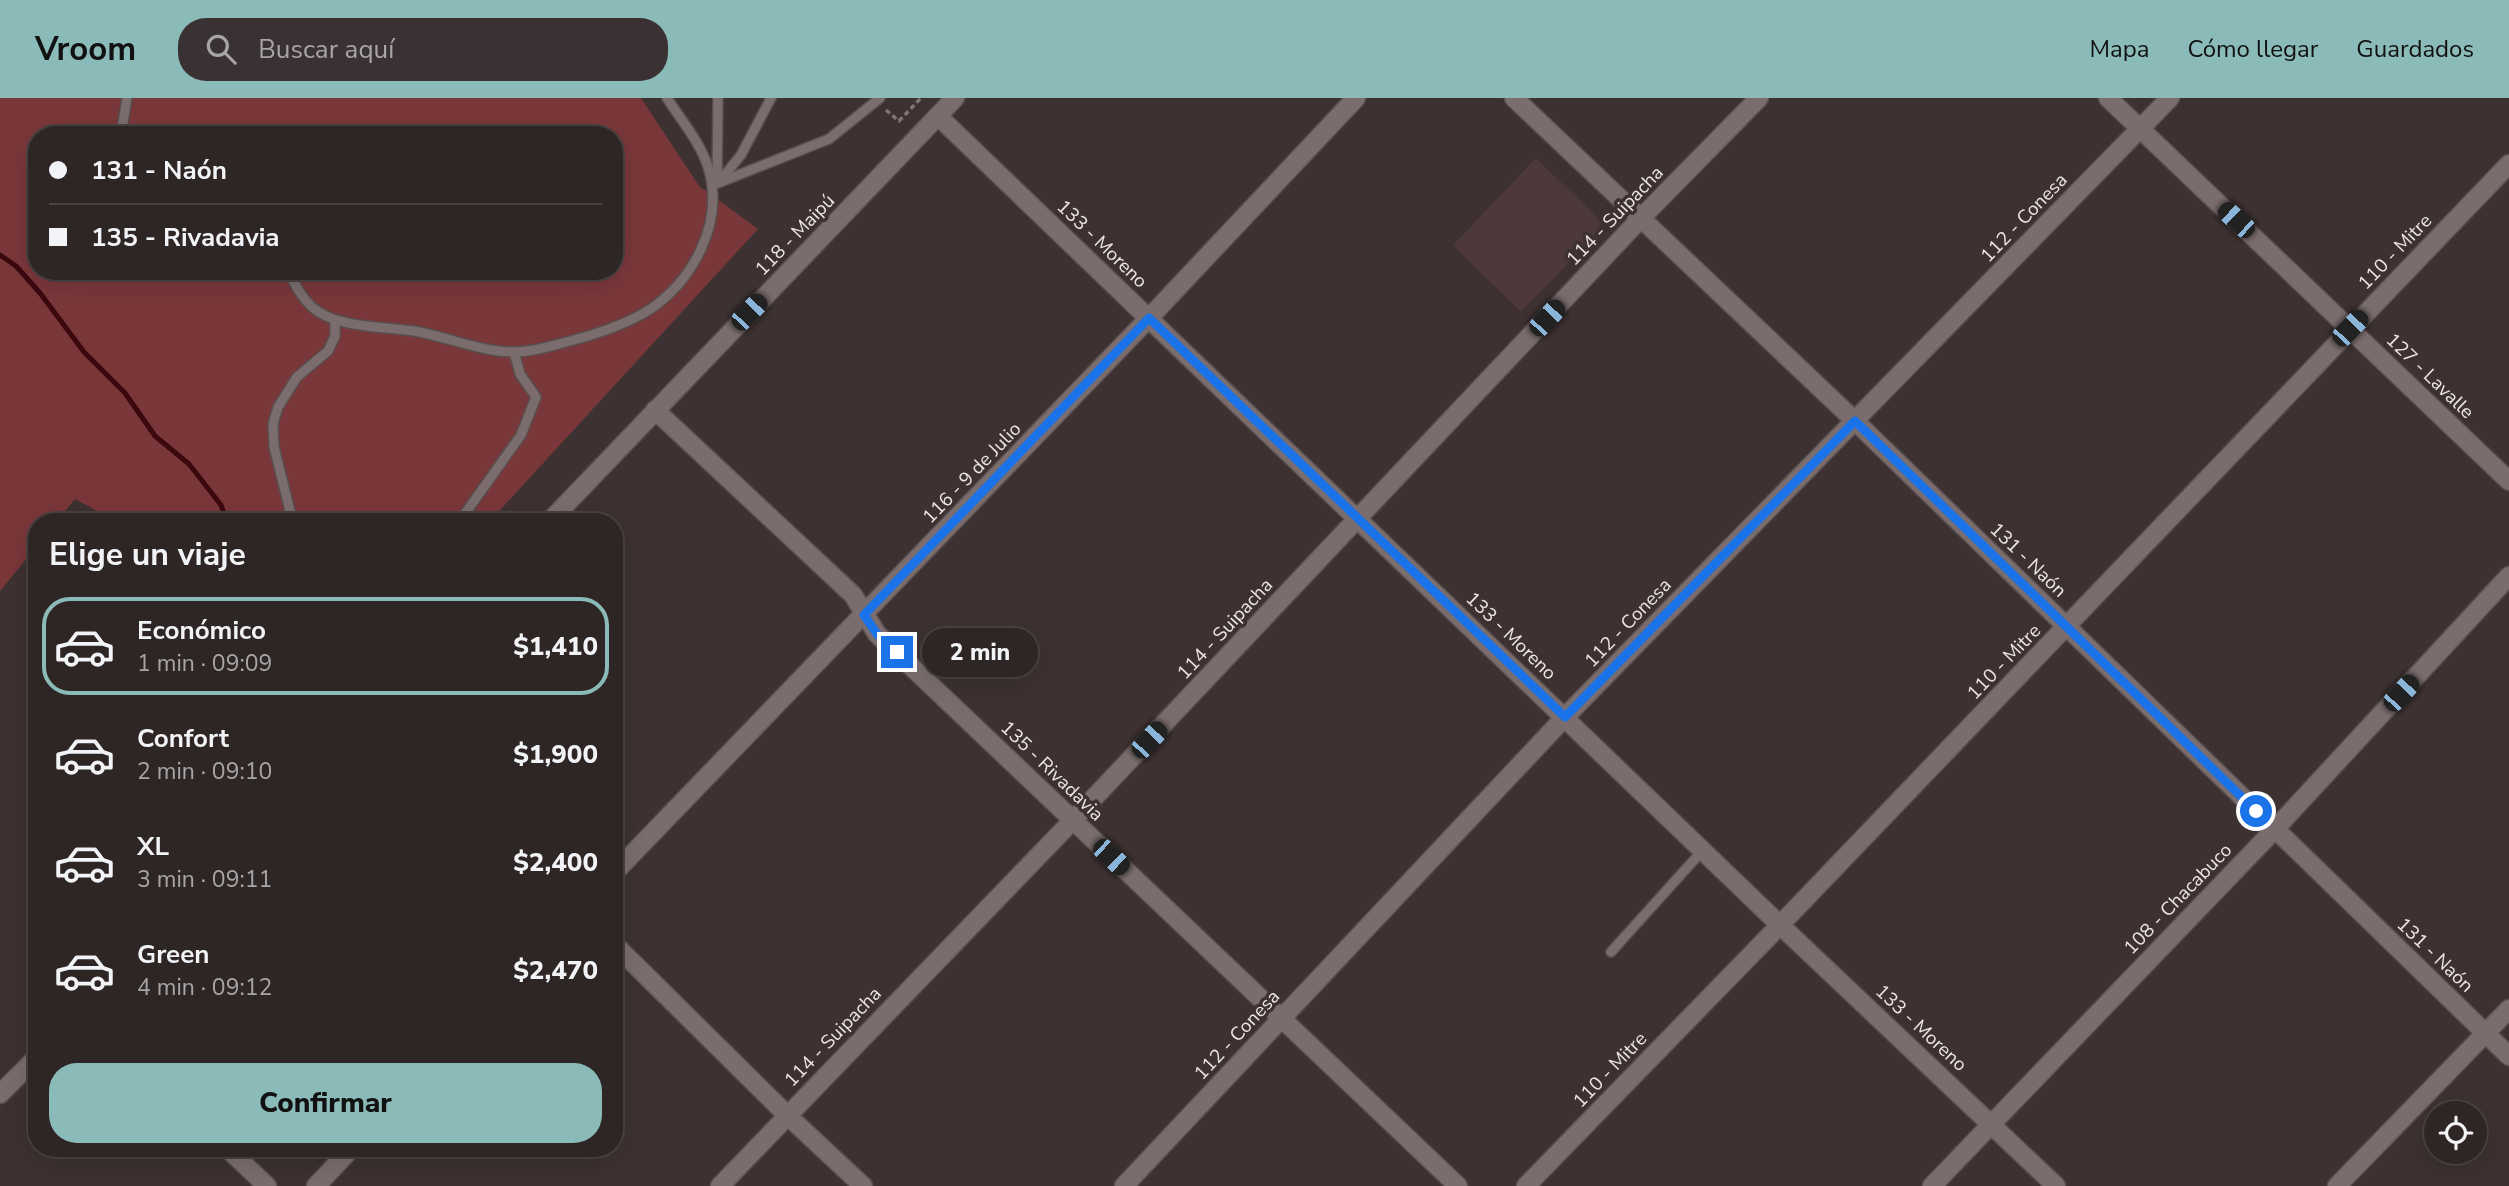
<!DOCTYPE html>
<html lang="es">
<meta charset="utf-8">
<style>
body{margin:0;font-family:"Nunito Sans",sans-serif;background:#3a3132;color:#f1f3f6;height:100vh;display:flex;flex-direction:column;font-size:26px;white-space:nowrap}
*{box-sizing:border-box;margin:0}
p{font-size:23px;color:#a7a5a7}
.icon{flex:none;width:38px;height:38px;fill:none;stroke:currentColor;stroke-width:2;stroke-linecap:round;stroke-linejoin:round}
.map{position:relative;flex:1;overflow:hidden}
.sheet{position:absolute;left:28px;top:415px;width:595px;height:644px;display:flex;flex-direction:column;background:#2e2525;border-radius:28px;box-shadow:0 7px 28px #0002,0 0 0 2px #494242}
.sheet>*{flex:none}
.guide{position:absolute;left:28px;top:28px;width:595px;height:154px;border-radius:28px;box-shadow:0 7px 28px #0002,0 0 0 2px #494242;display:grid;align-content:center;height:154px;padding:0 21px;background:#2e2525}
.tools{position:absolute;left:2424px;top:1003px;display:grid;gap:14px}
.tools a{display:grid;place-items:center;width:63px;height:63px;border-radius:50%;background:#2e2525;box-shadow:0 7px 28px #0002,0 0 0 2px #494242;font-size:35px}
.end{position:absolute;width:32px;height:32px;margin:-16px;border:9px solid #1a73e8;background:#fff;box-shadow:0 0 0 4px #fff}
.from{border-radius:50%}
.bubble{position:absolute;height:49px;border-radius:24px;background:#2e2525;box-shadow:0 7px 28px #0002,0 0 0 2px #494242;font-size:23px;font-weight:800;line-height:49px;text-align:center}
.car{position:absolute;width:21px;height:42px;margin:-21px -10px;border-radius:9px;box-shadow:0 0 5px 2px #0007;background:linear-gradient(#222 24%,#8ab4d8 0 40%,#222 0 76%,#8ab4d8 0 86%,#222 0)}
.guide b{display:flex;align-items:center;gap:24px;height:66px;font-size:26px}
.guide b+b{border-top:2px solid #494242}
.guide i{width:18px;height:18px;background:#f1f3f6}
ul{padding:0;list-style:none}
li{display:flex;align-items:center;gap:21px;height:98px;margin:0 14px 10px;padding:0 7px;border:4px solid transparent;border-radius:28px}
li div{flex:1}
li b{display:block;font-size:26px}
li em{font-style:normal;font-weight:800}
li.selected{border-color:#8bbbb9}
li>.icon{width:63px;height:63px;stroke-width:1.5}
h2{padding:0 21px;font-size:32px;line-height:84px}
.button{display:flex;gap:14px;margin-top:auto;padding:14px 21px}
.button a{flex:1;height:80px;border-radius:28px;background:#8bbbb9;color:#111;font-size:28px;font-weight:800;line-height:80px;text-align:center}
header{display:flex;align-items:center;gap:42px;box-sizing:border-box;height:98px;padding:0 35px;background:#8bbbb9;color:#111}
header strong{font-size:33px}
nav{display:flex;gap:38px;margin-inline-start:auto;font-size:24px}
.search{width:490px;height:63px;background:#3a3132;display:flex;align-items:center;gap:18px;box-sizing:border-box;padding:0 24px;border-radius:28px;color:#a7a5a7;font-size:26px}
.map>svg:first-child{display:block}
.built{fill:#4d3939}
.green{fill:#7a373a;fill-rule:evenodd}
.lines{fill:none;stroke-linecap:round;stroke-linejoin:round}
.stream{stroke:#3b080e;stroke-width:5}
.service-casing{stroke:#584e4e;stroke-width:12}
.minor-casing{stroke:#584e4e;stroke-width:21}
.path{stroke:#817676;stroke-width:3.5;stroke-dasharray:5 3.5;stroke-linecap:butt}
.service{stroke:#7b6d6d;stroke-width:9}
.minor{stroke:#7b6d6d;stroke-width:18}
.route{stroke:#1a73e8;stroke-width:9}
.labels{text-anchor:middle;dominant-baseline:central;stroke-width:7;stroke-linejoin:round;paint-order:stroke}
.street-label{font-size:19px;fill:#ede5e5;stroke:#3d3131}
</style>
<header>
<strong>Vroom</strong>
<div class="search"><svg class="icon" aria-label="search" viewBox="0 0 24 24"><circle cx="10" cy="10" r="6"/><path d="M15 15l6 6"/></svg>Buscar aquí</div>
<nav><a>Mapa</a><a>Cómo llegar</a><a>Guardados</a></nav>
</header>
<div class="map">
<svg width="2509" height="1088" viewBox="0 0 2509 1088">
<rect width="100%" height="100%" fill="#3d3131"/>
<polygon class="built" points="1536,60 1599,121 1599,133 1521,214 1453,147"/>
<path class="green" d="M0,0H641L699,88L758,131L490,423H115L75,401L57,423L37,424V448L0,493ZM37,37H614V173H37Z"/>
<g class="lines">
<polyline class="stream" points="0,157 16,168 40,195 84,254 125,295 155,338 189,366 221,407 227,424"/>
<g class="service-casing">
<g id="service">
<polyline points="121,37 127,0"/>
<polyline points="719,84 741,57 771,0"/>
<polyline points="717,85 718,0"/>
<polyline points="718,85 829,41 880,0"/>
<path d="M288,173C295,186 301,199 312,209C336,231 387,228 419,234C450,240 480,253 512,254C532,254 551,248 570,243C597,236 625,227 649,212C694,182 725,123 708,69C700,44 681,22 667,0"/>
<polyline points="298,424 291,417 274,349 273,326 278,309 297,279 328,253 335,238 335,222"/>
<polyline points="459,424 521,337 536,299 520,276 514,254"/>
<polyline points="1611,854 1703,752"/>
</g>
</g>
<g class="minor-casing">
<g id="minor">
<polyline points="1514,0 1855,323 2509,958"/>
<polyline points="2108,0 2509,383"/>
<polyline points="938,18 1780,827 2056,1088"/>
<polyline points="655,312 853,497 877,536 1458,1088"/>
<polyline points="549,424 955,0"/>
<polyline points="614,775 1149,220 1356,0"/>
<polyline points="614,846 787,1017 863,1088"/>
<polyline points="0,996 37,959"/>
<polyline points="227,1050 267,1088"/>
<polyline points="316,1088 352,1050"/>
<polyline points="720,1088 1073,722 1642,119 1759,0"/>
<polyline points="1124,1088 1565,619 2170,0"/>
<polyline points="1526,1088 1780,827 2509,66"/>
<polyline points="1932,1088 2275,731 2509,478"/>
<polyline points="2337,1088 2509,911"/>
</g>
</g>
<polyline class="path" points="886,12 899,23 921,0"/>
<use href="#service" class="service"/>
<use href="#minor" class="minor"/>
</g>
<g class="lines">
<polyline class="route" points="897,554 877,536 864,517 1149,220 1565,619 1855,323 2256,713"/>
</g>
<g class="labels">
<g class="street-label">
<text transform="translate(1615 118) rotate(-46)">114 - Suipacha</text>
<text transform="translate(2024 120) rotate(-46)">112 - Conesa</text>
<text transform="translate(795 137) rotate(-46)">118 - Maipú</text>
<text transform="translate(1102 146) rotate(44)">133 - Moreno</text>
<text transform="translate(2395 154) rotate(-46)">110 - Mitre</text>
<text transform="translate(2430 278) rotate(44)">127 - Lavalle</text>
<text transform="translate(972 375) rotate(-46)">116 - 9 de Julio</text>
<text transform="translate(2028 462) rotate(44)">131 - Naón</text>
<text transform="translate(1628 525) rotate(-46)">112 - Conesa</text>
<text transform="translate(1225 531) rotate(-47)">114 - Suipacha</text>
<text transform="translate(1511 538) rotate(44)">133 - Moreno</text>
<text transform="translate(2004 564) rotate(-46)">110 - Mitre</text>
<text transform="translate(1052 673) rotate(44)">135 - Rivadavia</text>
<text transform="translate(2178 801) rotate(-46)">108 - Chacabuco</text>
<text transform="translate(2435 857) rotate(44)">131 - Naón</text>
<text transform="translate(1921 930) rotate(43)">133 - Moreno</text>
<text transform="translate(1237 937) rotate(-47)">112 - Conesa</text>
<text transform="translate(833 939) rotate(-46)">114 - Suipacha</text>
<text transform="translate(1610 972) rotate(-46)">110 - Mitre</text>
</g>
</g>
</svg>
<div class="tools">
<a><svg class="icon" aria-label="locate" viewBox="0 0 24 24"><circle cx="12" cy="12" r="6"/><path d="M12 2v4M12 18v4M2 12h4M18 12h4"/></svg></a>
</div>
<i class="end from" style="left:2256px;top:713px"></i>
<i class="end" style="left:897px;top:554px"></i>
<div class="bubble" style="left:922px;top:530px;width:116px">2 min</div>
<i class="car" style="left:2236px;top:122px;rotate:313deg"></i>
<i class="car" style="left:749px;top:214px;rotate:44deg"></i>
<i class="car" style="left:1547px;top:220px;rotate:43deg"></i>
<i class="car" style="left:2350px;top:230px;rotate:44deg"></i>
<i class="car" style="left:2401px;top:595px;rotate:43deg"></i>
<i class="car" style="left:1149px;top:642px;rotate:43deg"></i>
<i class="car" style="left:1111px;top:759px;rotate:134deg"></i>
<div class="guide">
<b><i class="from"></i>131 - Naón</b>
<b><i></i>135 - Rivadavia</b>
</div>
<section class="sheet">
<h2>Elige un viaje</h2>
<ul>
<li class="selected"><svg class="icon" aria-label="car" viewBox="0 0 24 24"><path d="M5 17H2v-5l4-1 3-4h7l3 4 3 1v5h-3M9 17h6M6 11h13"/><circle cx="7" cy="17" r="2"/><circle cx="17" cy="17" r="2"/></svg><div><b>Económico</b><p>1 min · 09:09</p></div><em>$1,410</em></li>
<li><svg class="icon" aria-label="car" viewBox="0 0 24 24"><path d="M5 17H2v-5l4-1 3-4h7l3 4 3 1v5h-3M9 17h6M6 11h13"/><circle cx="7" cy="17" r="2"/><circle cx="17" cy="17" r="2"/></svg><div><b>Confort</b><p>2 min · 09:10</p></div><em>$1,900</em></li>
<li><svg class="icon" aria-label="car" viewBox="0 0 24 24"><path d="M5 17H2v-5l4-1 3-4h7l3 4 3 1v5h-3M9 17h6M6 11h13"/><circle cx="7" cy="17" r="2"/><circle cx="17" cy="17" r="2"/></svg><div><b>XL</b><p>3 min · 09:11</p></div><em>$2,400</em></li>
<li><svg class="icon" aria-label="car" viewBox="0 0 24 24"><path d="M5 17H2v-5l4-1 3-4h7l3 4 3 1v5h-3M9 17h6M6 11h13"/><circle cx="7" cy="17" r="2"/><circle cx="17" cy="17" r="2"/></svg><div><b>Green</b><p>4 min · 09:12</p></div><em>$2,470</em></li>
</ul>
<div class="button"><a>Confirmar</a></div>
</section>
</div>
